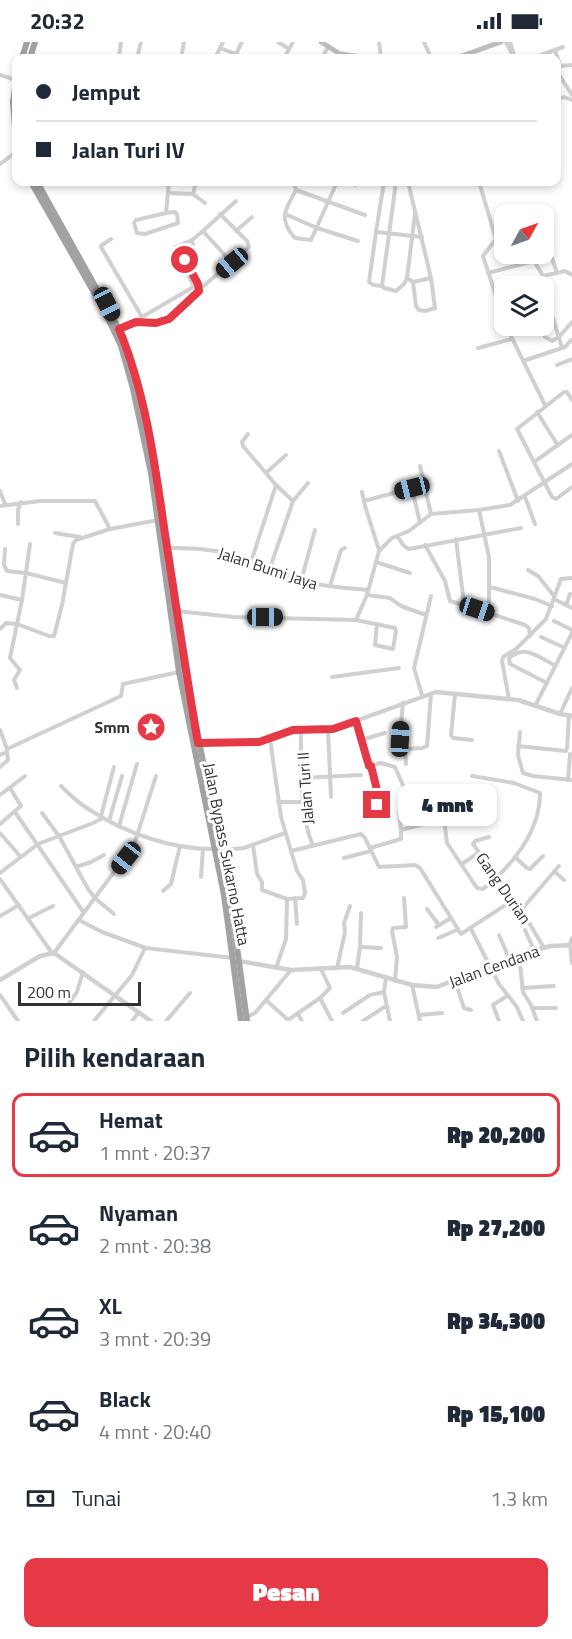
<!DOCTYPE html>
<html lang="id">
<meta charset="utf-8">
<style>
body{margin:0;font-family:"Titillium Web",sans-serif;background:#f2f2f3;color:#1f2937;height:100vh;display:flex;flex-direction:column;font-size:22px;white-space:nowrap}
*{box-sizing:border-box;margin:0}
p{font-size:20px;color:#747a83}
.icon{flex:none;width:33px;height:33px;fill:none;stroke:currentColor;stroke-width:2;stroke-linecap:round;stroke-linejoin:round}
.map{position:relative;height:979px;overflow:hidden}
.side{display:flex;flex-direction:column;background:#fff;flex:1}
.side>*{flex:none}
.guide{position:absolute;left:12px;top:12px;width:549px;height:132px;border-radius:12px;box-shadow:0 3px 9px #0003;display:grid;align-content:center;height:132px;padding:0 24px;background:#fff}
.needle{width:39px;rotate:50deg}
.controls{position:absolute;left:494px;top:162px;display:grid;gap:12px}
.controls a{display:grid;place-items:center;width:60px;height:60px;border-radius:12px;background:#fff;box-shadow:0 3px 9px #0003;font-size:30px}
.scale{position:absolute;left:18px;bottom:15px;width:123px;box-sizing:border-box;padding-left:6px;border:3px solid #333;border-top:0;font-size:16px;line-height:21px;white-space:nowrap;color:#333;-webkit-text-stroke:4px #fff;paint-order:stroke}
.end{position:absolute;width:27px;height:27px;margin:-14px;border:8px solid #e63946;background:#fff;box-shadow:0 0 0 3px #fff}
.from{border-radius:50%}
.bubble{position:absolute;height:42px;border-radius:12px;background:#fff;box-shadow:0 3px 9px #0003;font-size:20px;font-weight:800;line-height:42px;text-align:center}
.car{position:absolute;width:18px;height:36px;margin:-18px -9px;border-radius:8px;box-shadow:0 0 4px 2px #0007;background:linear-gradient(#222 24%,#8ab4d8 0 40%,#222 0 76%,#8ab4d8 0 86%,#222 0)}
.guide b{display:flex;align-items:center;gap:21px;height:57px;font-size:22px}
.guide b+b{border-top:2px solid #e0e1e3}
.guide i{width:15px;height:15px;background:#1f2937}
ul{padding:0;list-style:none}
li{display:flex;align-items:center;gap:18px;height:84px;margin:0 12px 9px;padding:0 12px;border:3px solid transparent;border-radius:12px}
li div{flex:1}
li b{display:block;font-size:22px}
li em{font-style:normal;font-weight:800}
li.current{border-color:#e63946}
li>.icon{width:54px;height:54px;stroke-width:1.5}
h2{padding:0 24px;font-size:27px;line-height:72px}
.pay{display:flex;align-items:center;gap:15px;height:66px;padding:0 24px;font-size:22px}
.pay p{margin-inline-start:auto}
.cta{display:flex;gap:12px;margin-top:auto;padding:12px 24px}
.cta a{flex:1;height:69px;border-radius:12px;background:#e63946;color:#fff;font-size:24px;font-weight:800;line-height:69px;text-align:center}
.status{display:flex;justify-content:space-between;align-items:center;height:42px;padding:0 30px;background:#fff;direction:ltr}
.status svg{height:16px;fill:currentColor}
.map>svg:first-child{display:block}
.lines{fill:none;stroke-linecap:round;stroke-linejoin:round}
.minor{stroke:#d0d0d0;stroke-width:4}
.tertiary{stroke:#d0d0d0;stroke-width:4.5}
.secondary{stroke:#bdbdbd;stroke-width:5}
.trunk{stroke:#a2a2a2;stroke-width:6}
.route{stroke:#e63946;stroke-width:8}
.labels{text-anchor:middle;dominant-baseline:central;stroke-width:6;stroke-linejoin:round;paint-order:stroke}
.street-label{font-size:16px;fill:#333;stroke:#fff}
.poi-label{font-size:16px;font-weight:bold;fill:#333;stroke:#fff;text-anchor:end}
</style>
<div class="status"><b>20:32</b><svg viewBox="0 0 49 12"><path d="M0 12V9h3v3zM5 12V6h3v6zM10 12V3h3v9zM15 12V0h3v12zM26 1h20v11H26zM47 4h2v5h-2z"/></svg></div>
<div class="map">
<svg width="572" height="979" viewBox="0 0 572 979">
<rect width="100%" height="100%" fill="#fff"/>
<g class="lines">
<g class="minor">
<polyline points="278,0 289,7"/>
<polyline points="379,0 381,16"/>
<polyline points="424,0 431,16"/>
<polyline points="506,0 514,16"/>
<polyline points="510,0 515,16"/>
<polyline points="220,6 236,12 242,0"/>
<polyline points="555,8 560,24 556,26"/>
<polyline points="119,16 121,0"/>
<polyline points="137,16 141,0"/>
<polyline points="181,16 184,0"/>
<polyline points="215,16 223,0"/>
<polyline points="284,16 293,0"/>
<polyline points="322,16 328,5"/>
<polyline points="533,16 563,5"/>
<polyline points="560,24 572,23"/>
<polyline points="556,28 572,53"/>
<polyline points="0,33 16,38"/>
<polyline points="556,58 564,55 572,58"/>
<polyline points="0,122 16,110"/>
<polyline points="210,140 213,142"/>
<path d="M293,140L296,148C285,168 278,177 295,196L311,198L337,140"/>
<polyline points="347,140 355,143"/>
<polyline points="396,140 382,244 384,246 396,249 404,242 407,236"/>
<polyline points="408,140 431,236 435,266 425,269 419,268 416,264 413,240"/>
<polyline points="479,140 496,197 483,214 504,279"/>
<polyline points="296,148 365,173"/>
<polyline points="168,151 193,152 205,161"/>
<polyline points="193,152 196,140"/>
<polyline points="166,171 175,170 177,172 178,181 145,192 137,191 134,181 136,178 166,171 169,140"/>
<polyline points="285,172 317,186 358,199"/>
<polyline points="415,172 407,236 413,240 431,236"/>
<polyline points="203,189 232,221"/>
<polyline points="236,189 252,175"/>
<polyline points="543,189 557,231"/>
<polyline points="376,190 384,140"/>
<polyline points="111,197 102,203 101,205 142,275"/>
<polyline points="496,197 504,195"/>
<polyline points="488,231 534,219 543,234 565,229 572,233"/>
<polyline points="382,244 373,243 369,240 376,190 422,195"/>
<polyline points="194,245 175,205 192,198 203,189 236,159"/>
<polyline points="200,247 249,205 247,199 220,172"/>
<polyline points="550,266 562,306"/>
<path d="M136,280C173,282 174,273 199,249V242L182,210L193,204L192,198"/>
<polyline points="506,284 545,363"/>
<polyline points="541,284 545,295 552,299 559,295 572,280"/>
<polyline points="118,287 136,280 142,275 195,244"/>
<polyline points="478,306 512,297"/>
<polyline points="523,319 565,305 571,298"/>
<polyline points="557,323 572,317"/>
<polyline points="572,358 567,350 564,350 517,387 552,455 556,457 572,445"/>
<polyline points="537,370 557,402"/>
<polyline points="248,392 242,400 243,404 276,443 293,459"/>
<polyline points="499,409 518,459"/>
<polyline points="534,420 572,393"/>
<polyline points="420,424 431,472"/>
<polyline points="266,431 286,413"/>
<polyline points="0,449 5,462"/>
<polyline points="362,450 365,464 379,508"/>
<polyline points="525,455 535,482"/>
<polyline points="364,459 412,446 420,481"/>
<polyline points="0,464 40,459 95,459 110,487"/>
<polyline points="479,468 489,515 489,571 525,583 529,586 530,594"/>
<polyline points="18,482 18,468 21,460"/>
<polyline points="55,491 80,495"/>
<polyline points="397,494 404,504 409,507 521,486"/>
<polyline points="456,497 464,562"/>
<polyline points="425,503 445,539 450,559 489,571"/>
<path d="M168,506C203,505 236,510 269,523C281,527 290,536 303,539C324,545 346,546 368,548"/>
<polyline points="5,507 4,523 7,529 26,531 66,541"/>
<polyline points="252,517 276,443"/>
<polyline points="376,520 410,531"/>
<polyline points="271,523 293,459 308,441"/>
<polyline points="528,528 538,534 554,554"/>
<polyline points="301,539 315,488"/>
<polyline points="330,544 341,508 345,506"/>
<polyline points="490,545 535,557 552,564"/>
<polyline points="0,553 22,558"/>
<polyline points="367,553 390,556 401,564 426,573"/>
<polyline points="556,558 572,566"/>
<polyline points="566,563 570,552"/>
<polyline points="176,569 234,575 356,578 395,586 396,589 393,607 375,603 377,582"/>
<polyline points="356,578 367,553 379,509 392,496 409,489 431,472 479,468 510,463 572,422"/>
<polyline points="554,579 572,588"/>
<polyline points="0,587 6,581 17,582 22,558 30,502"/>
<polyline points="541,595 565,606"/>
<polyline points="332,635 399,626"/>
<path d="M547,641L510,622L509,616C526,602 538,615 556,624"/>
<polyline points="17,646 14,638 20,628 10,616 17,582 49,594 54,594 62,563 73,502 76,498 110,487 158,478"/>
<polyline points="455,652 451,693 453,696 472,698"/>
<polyline points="422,653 414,626 431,554"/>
<polyline points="509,657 502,619 503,615 516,607 546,577 561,537 572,536"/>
<polyline points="403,661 399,704 405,707"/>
<polyline points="535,664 572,591"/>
<polyline points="560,672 572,646"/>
<polyline points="356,679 369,724 381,721 395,725 405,748 441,745 444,747 443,758 399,770 401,788"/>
<polyline points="0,688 7,707"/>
<path d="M301,688C301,727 298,767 313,804"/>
<polyline points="328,688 331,755"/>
<polyline points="520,690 518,713 523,731 533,734 572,738"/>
<polyline points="270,697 281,775 297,829 303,838 305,851 303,856 287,857 286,897 276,926"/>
<polyline points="361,698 385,691"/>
<polyline points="518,704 566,709"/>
<polyline points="567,706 569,673"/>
<polyline points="0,713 7,710 7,707 121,654 123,642 179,630"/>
<polyline points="406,722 405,707 422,706 427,704 431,652"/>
<polyline points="371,724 380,760 373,764"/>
<polyline points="0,725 8,718 7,710"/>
<polyline points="301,736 361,733"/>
<polyline points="568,738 570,712"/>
<path d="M61,744C70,753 79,762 90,768C125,791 173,808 215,807"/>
<polyline points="0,753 25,734"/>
<polyline points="278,760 302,760"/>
<polyline points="15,770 84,871"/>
<polyline points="42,771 59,794 88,847 96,857 114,872"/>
<polyline points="101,774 114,725"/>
<polyline points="109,779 122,734"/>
<polyline points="0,782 21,764 10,746"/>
<polyline points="119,784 137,722"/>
<polyline points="0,791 20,814"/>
<polyline points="489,795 475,799 473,802 497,836 515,857 544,906"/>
<polyline points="253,803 257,832 262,840 262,848 287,857"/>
<path d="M370,806L401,797V788L444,777L447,801L477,846L483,847C512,824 540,790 540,751L514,741L472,734"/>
<polyline points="221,808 244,806 285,791"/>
<polyline points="291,809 361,792 365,796 379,825 415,823 420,826 461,892 515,857"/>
<polyline points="344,816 371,809"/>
<polyline points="516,816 527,826 530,827 543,814"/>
<polyline points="462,822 478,811"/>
<polyline points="76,825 91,820 104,813"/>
<polyline points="555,830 564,838"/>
<polyline points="0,831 38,802 93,781 103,776"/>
<polyline points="201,835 203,807"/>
<polyline points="0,837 52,911"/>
<polyline points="163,849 171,842 180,804"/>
<polyline points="295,856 297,882"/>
<polyline points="427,867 439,883"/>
<polyline points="522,867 559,824"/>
<polyline points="0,874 19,863"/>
<polyline points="29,876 53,864"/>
<polyline points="79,878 102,890 146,906 233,916"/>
<polyline points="436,885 451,876"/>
<polyline points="471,887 499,942 517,965 523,979"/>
<polyline points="525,888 534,908"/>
<polyline points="499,893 509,916"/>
<polyline points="438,896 457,888"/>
<polyline points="572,896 570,902 572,921"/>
<polyline points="360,905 381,906"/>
<polyline points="54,911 134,803 156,734"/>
<polyline points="519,912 523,950 531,963 537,979"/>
<polyline points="337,926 345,890 344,881 350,864"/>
<polyline points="357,926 360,905 361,871"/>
<polyline points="386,935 384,950 390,979"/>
<polyline points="395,939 397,915 392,889 393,886 406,885 404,856"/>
<polyline points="455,939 464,966 471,968"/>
<polyline points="412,943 420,979"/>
<polyline points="522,946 554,944"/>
<polyline points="0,953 18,979"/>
<polyline points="320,956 332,979"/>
<polyline points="266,958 288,978"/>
<polyline points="69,961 77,950 83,930"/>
<polyline points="533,966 556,966"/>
<polyline points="343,971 370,953 384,950"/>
<polyline points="298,972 302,979"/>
<polyline points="419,973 442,971"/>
<polyline points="247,975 255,971 291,928"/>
<polyline points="288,978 320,956 330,946 321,927"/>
<polyline points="94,979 132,933 145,906"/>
<polyline points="132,979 139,970"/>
<polyline points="166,979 190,951"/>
<polyline points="363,979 386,964"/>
<polyline points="499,979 493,963 507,954"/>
</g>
<g class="tertiary">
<polyline points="198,701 259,700 293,689 333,687 436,650 518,658 560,672 572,674"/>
<polyline points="239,919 291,928 350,925 412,943 437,945 519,912 551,904 572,903"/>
<polyline points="0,938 40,914 54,911 151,979"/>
</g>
<g class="secondary">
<polyline points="321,0 340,12 370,16"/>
<polyline points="456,16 501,0"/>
</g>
<g class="trunk">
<polyline points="22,16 27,0"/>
<polyline points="30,16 35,0"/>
<polyline points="16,39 13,60 16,98"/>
<polyline points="31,140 104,268 121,304 133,347 151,431 179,630 224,853 241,979"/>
<polyline points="37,140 119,287 130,314 141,353 159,448 184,623 231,861 247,979"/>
</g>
</g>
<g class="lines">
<path class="route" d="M185,218L198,242L199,249L169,277L156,281L136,280L119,287C146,352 155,423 165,492C176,562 186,632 198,701L259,700L293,688L333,687L356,679L369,724H371L380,760L377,763"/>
</g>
<defs>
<g id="sight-disc" transform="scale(1.5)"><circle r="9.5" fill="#e63946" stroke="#fff"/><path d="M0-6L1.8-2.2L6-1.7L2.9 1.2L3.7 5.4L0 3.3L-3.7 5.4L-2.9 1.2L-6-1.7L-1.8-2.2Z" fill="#fff"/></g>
</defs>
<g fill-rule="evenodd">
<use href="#sight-disc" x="151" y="685"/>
</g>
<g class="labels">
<g class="street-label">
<text transform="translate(268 526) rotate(18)">Jalan Bumi Jaya</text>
<text transform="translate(305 746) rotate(-94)">Jalan Turi II</text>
<text transform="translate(227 812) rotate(79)">Jalan Bypass Sukarno Hatta</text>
<text transform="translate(504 846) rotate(55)">Gang Durian</text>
<text transform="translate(494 924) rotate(-20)">Jalan Cendana</text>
</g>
<g class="poi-label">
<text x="130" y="685">Smm</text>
</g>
</g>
</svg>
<div class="controls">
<a><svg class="needle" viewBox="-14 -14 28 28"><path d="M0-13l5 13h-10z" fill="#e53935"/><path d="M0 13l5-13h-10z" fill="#747a83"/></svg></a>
<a><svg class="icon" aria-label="layers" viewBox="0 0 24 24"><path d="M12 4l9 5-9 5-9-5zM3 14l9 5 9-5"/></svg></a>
</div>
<div class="scale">200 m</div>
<i class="end from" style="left:185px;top:218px"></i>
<i class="end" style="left:377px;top:763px"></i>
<div class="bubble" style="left:398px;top:742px;width:99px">4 mnt</div>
<i class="car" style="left:232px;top:221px;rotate:230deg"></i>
<i class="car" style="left:107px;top:262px;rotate:153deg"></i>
<i class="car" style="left:412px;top:446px;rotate:256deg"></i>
<i class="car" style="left:477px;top:567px;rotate:108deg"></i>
<i class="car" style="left:265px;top:575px;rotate:90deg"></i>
<i class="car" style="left:400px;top:697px;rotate:3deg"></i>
<i class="car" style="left:126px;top:816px;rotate:218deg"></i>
<div class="guide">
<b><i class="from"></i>Jemput</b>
<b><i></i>Jalan Turi IV</b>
</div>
</div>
<section class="side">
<h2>Pilih kendaraan</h2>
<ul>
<li class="current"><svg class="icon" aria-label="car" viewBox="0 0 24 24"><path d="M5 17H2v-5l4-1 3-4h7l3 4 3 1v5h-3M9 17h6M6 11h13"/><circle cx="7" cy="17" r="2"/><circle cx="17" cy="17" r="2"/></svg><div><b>Hemat</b><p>1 mnt · 20:37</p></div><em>Rp 20,200</em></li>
<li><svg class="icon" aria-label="car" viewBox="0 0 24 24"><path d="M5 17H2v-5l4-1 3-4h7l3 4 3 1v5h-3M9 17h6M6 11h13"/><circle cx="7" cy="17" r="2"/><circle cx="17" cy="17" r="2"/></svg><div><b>Nyaman</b><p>2 mnt · 20:38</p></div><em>Rp 27,200</em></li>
<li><svg class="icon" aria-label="car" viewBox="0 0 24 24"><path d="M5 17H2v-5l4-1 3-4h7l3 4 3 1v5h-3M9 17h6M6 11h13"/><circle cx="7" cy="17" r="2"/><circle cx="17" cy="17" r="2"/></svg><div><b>XL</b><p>3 mnt · 20:39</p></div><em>Rp 34,300</em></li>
<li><svg class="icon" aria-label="car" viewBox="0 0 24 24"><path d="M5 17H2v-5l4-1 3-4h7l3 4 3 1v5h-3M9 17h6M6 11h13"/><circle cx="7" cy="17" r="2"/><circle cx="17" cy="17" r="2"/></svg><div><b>Black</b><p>4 mnt · 20:40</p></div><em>Rp 15,100</em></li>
</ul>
<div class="pay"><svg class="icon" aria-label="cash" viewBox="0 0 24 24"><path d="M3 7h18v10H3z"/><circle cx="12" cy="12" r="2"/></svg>Tunai<p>1.3 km</p></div>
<div class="cta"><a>Pesan</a></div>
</section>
